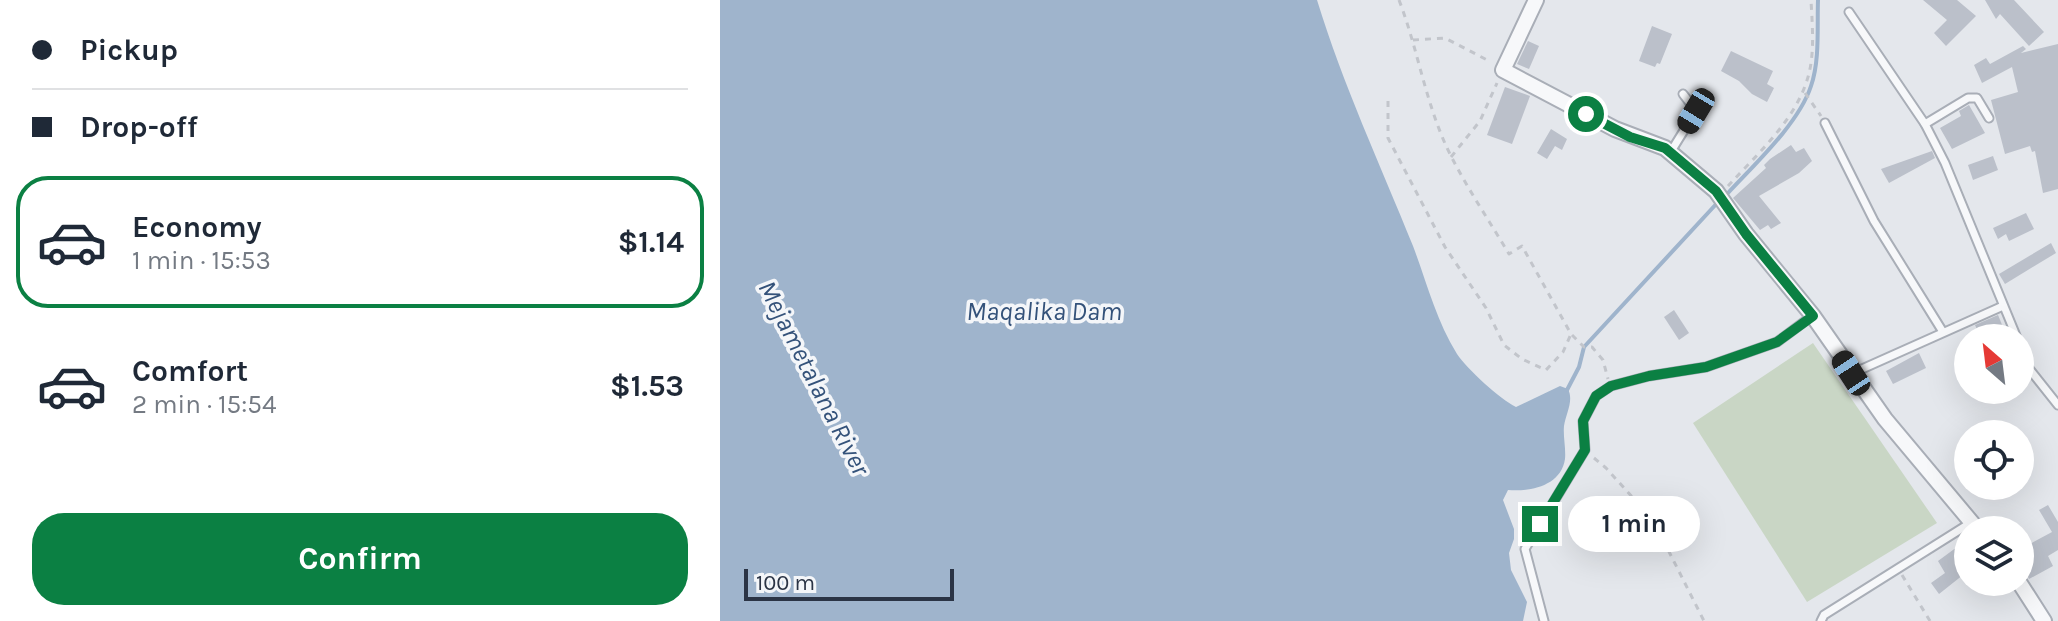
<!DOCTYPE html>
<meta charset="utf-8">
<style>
body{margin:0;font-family:Karla,sans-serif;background:#f6f6f7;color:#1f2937;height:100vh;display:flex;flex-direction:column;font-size:30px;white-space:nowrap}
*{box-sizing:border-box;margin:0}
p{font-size:26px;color:#747a83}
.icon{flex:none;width:44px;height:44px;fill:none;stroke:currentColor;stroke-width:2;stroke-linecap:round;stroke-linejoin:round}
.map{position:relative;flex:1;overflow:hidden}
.drawer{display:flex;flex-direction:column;background:#fff;width:720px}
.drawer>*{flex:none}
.guide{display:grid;align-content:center;height:176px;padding:0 32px;background:#fff}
.needle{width:52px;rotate:332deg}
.tools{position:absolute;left:1234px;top:324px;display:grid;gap:16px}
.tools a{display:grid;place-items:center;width:80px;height:80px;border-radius:50%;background:#fff;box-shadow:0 8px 32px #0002;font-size:40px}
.scale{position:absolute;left:24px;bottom:20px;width:210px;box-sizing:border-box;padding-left:8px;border:4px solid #2b3445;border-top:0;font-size:22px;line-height:28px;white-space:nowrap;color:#2b3445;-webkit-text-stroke:6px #f4f6f9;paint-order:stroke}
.end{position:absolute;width:36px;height:36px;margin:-18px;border:10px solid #0b8043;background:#fff;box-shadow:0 0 0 4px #fff}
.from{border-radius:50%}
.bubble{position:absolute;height:56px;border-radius:28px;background:#fff;box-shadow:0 8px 32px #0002;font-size:26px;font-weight:700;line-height:56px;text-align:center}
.car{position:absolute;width:24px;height:48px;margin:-24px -12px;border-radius:10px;box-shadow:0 0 6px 2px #0007;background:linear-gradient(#222 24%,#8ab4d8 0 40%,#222 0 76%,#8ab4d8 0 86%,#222 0)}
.guide b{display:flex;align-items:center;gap:28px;height:76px;font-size:30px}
.guide b+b{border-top:2px solid #e0e1e3}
.guide i{width:20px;height:20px;background:#1f2937}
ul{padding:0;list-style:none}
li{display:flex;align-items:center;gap:24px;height:132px;margin:0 16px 12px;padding:0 16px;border:4px solid transparent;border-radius:32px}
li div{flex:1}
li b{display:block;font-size:30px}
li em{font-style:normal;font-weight:700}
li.active{border-color:#0b8043}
li>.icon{width:72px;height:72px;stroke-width:1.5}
.primary-button{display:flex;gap:16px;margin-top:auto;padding:16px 32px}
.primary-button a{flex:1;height:92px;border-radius:32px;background:#0b8043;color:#fff;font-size:32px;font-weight:700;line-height:92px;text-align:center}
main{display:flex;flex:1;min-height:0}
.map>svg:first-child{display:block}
.green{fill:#c9d6c5}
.water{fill:#9fb4cc}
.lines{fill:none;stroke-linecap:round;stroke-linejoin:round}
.stream{stroke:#9fb4cc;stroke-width:4}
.building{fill:#bbc0ca}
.service-casing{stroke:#a9aeb7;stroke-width:11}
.minor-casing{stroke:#a9aeb7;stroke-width:18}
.path{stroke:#c2c5cb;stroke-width:3;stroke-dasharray:6 6;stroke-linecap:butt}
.service{stroke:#f7f8fa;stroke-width:7}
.minor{stroke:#f7f8fa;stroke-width:14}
.route{stroke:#0b8043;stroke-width:10}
.labels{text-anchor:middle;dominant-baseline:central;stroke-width:7;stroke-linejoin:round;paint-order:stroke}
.water-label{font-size:26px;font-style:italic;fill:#34527a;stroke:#f4f6f9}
</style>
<main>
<section class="drawer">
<div class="guide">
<b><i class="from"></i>Pickup</b>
<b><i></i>Drop-off</b>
</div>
<ul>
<li class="active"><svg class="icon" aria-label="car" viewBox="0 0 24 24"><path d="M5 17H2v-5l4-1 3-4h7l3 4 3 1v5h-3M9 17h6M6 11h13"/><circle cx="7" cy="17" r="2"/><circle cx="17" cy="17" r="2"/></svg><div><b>Economy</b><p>1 min · 15:53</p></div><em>$1.14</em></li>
<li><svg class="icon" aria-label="car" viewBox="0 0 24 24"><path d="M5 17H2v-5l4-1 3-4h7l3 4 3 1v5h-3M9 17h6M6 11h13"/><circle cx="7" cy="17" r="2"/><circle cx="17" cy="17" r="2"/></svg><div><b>Comfort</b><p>2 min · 15:54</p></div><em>$1.53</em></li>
</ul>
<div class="primary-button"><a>Confirm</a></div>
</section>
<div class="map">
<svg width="1338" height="621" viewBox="0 0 1338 621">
<rect width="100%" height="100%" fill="#e4e7ec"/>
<polygon class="green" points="1093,343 1217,523 1087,602 973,423"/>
<path class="water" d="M0,0H597C623,85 660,164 693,246C707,283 716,320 737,354C747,369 780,399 796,407L840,386L848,389C854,401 846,413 844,426C843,437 846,448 845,459C841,486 810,492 788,490L783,500L794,529V539L789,553L791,570L807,602L803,621H0Z"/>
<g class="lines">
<g class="stream">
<path d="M1008,193C1035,164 1079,123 1091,86C1100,60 1097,27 1098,0"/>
<polyline points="847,390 859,367 864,347 999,201"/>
</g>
</g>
<g class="building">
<polygon points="1203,0 1237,0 1256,16 1226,46 1214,33 1227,20"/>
<polygon points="1265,0 1294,0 1324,32 1309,46 1280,14 1276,19"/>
<polygon points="932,26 952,34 940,64 937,63 935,67 919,61"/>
<polygon points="808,41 819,46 809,69 797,64"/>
<polygon points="1338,44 1338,189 1323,193 1315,151 1312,152 1310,146 1285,154 1271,100 1298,92 1292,67 1262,83 1254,65 1266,58 1270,64 1303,46 1306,49 1301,53"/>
<polygon points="1011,51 1053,71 1047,84 1054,88 1047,102 1032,94 1019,81 1001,71"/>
<polygon points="785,87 810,96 792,144 767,135"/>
<polygon points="1249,105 1265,133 1232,149 1220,128 1241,116 1239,111"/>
<polygon points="831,129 847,139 842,150 835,146 827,159 817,153"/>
<polygon points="1071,145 1076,152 1084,148 1092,161 1079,173 1039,196 1061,223 1051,229 1048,225 1040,230 1013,198 1046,168 1044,165 1050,159"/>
<polygon points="1212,151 1215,158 1169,183 1161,169"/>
<polygon points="1273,156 1278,170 1253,180 1248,165"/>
<polygon points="1306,213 1314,229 1289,241 1286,234 1278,239 1273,228"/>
<polygon points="1331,243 1336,253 1285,284 1279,274"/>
<polygon points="954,310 969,333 959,340 944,317"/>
<polygon points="1278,315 1285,332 1270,338 1261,338 1255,325"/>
<polygon points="1199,353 1206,368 1173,384 1166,371"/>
<polygon points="1328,505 1338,522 1338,550 1328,556 1333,566 1309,579 1300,562 1300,530 1308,545 1332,532 1319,510"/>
<polygon points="1237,547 1248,561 1248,571 1219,594 1211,583 1225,573 1218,561"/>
</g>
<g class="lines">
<g class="service-casing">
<g id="service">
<polyline points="1129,12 1205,124 1225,163 1297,338"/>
<polyline points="1105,123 1154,221 1223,332"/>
<polyline points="1205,124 1248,98 1257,98 1269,118"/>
<polyline points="950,153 976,111 963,94"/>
<polyline points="1300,346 1307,366 1338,405"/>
<polyline points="1133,373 1283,306"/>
<polyline points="824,621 805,549 865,450 863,421 876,396 891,386 929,376 986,367 1057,342 1092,316"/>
<polyline points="1101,621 1104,615 1252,522"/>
</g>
</g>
<g class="minor-casing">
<g id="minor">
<polyline points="816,0 783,70 895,129 945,148 996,191 1026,234 1093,316 1165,419 1258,530"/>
<polyline points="1299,582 1324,621"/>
</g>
</g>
<g class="path">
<path d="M679,0C699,52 706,108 732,158C749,191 770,222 789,254L802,246L851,334L864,347H872L883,360L888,379"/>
<polyline points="693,40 725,38 771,62"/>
<polyline points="1085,93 1101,116"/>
<polyline points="668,101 668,138 725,247 766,308 784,345 802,359 826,370 843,352 851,334"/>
<polyline points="731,157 760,121 777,83"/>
<path d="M1008,186C1040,151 1084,113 1091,63C1094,42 1092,21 1091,0"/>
<polyline points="874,458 886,468 933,520 984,621"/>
<polyline points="1182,575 1210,621"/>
</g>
<use href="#service" class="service"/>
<use href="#minor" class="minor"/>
</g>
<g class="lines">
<polyline class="route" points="820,524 865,450 863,421 876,396 891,386 929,376 986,367 1057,342 1093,316 1026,234 996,191 945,148 910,137 866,114"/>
</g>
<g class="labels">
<g class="water-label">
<text x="324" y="311">Maqalika Dam</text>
<text transform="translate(94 378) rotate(63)">Mejametalana River</text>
</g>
</g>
</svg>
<div class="tools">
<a><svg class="needle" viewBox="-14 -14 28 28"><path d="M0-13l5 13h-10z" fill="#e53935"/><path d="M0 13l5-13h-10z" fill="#747a83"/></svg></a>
<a><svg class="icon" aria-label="locate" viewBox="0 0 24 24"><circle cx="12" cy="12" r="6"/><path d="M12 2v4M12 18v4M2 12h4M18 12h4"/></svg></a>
<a><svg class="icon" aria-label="layers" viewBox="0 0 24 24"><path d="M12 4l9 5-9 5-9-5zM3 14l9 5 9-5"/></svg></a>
</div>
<div class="scale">100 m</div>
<i class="end from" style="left:866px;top:114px"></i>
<i class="end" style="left:820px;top:524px"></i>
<div class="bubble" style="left:848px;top:496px;width:132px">1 min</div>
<i class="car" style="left:976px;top:111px;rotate:211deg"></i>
<i class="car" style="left:1131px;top:373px;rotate:327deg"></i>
</div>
</main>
